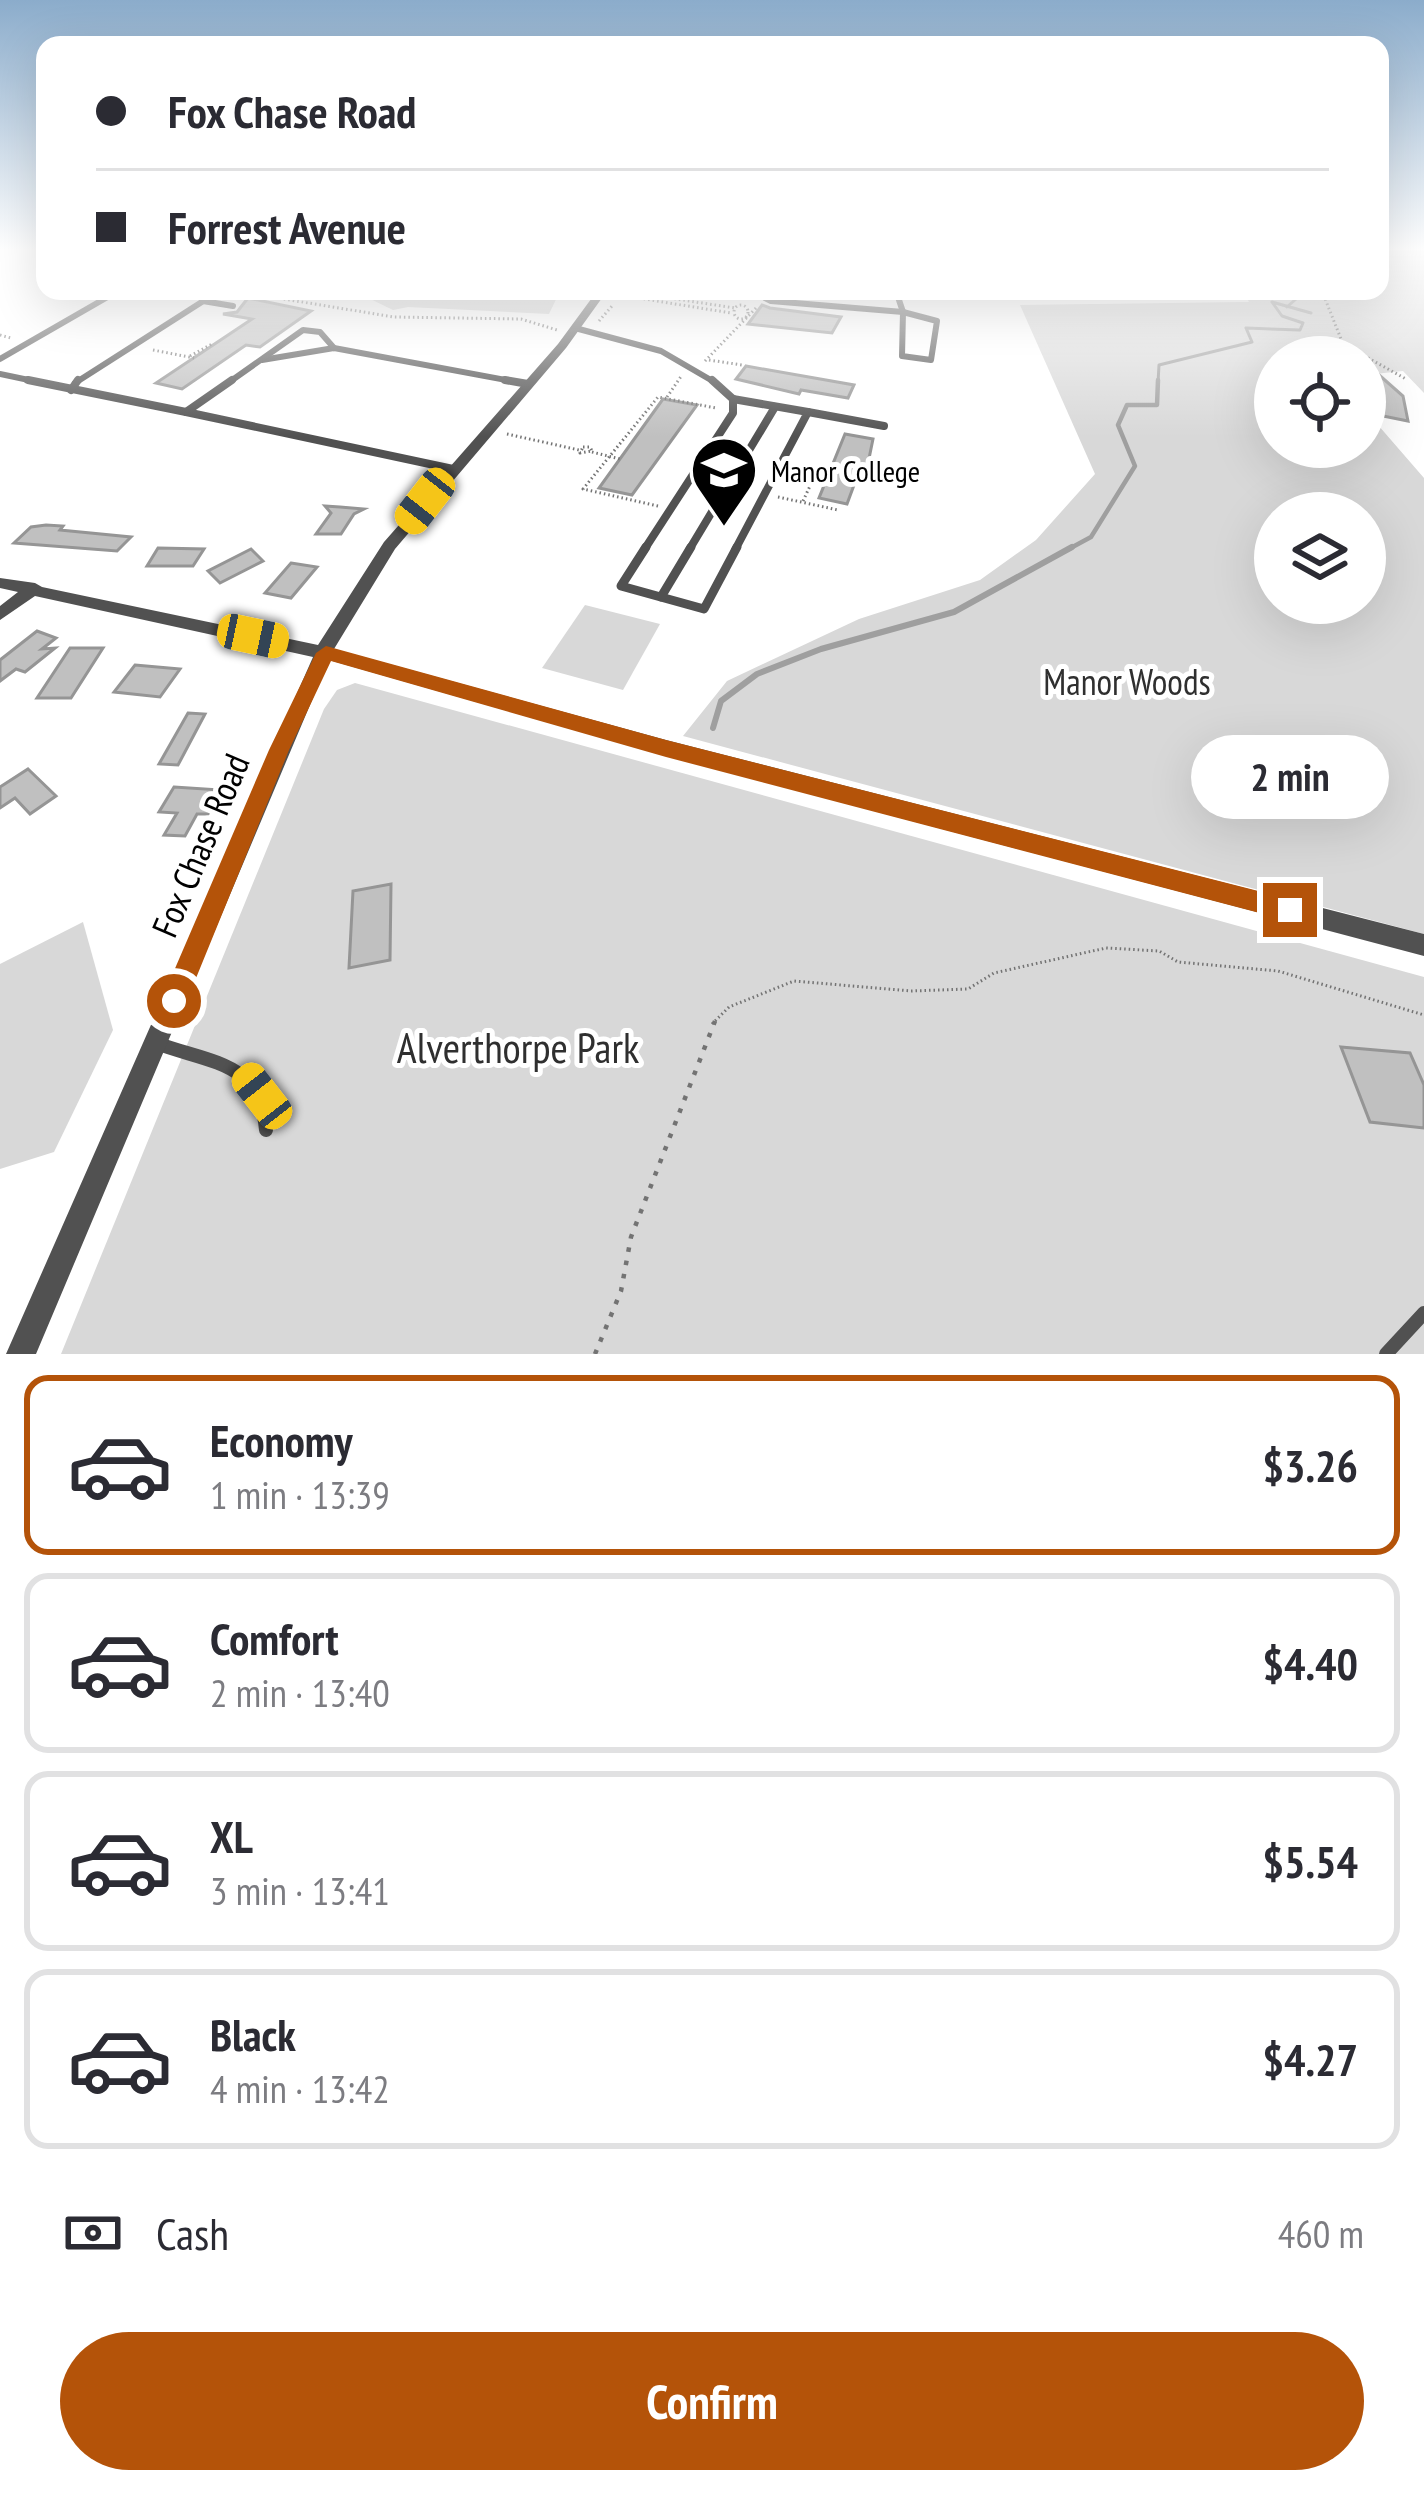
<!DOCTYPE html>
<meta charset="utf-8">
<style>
body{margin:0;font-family:"PT Sans Narrow",sans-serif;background:#f2f2f3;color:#2b2b33;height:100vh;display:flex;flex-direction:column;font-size:45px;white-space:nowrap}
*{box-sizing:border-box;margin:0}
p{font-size:39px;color:#7c7c81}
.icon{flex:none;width:66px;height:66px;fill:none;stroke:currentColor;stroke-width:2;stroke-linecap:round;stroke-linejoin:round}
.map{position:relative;height:1354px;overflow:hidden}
.details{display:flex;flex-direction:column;background:#fff;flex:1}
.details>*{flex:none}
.guide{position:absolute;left:36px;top:36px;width:1353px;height:264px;border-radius:24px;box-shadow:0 12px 48px #0002;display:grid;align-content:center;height:264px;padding:0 60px;background:#fff}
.tools{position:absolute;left:1254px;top:336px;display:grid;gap:24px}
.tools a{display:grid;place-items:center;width:132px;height:132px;border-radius:50%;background:#fff;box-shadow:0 12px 48px #0002;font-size:60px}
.end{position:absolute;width:54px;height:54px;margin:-27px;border:15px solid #b45309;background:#fff;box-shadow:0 0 0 6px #fff}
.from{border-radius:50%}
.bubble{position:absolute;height:84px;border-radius:42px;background:#fff;box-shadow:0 12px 48px #0002;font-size:39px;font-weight:800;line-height:84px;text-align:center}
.car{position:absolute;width:36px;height:72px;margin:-36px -18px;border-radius:15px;box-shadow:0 0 9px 3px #0007;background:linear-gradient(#f5c518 24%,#345 0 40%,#f5c518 0 76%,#345 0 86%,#f5c518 0)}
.guide b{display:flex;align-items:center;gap:42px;height:114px;font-size:45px}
.guide b+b{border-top:3px solid #e1e1e2}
.guide i{width:30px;height:30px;background:#2b2b33}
ul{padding:21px 0 0;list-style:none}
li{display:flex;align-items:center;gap:36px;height:180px;margin:0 24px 18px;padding:0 36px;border:6px solid #e1e1e2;border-radius:24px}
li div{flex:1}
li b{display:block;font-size:45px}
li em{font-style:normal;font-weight:800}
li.active{border-color:#b45309}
li>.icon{width:108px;height:108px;stroke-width:1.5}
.pay{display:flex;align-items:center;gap:30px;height:132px;padding:0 60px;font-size:45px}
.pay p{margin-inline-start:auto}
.primary-button{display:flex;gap:24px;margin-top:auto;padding:24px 60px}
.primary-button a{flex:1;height:138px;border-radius:72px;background:#b45309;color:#fff;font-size:48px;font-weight:800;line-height:138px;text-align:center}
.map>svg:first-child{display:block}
.green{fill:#d8d8d8;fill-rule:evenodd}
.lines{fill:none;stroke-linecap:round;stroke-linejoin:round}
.stream-far2{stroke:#9f9f9f;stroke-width:3}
.stream-far1{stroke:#9f9f9f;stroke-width:4.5}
.stream{stroke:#9f9f9f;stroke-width:6}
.building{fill:#c0c0c0;stroke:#959595;stroke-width:3}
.path-far1{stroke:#737373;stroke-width:3;stroke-dasharray:1.5 3;stroke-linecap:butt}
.path{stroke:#737373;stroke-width:4.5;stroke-dasharray:4.5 9;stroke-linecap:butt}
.lane-far3{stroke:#515151;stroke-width:6}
.lane-far2{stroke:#515151;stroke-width:8}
.lane-far1{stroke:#515151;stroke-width:9}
.lane{stroke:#515151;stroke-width:14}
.street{fill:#515151;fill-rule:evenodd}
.route{fill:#b45309}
.labels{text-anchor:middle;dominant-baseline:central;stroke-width:10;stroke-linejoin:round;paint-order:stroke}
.far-poi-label{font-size:30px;fill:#000;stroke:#fff;text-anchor:start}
.park-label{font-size:36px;fill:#2f2f2f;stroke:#fff}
.street-label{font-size:36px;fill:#000;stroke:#fff}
.near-park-label{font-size:42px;fill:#2f2f2f;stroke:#fff}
</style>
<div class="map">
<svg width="1424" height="1354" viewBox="0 0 1424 1354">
<rect width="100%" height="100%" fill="#fff"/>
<g class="green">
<path d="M1380,248H1424V393L1403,371L1365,375V357H1275V447H1365V410L1424,478V934L683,736L727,681L859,619L980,580L1036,540L1095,474L1020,305L1249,302L1244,291H1380ZM1275,513H1365V603H1275Z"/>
<polygon points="354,291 560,291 549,314 408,307 393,310"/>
<polygon points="585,605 660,624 623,690 542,668"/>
<polygon points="355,683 1424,977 1424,1354 61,1354 324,709 337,690"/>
<polygon points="83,922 113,1030 54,1152 0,1169 0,964"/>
</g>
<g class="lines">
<g class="stream-far2">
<polyline points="1287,307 1296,299 1293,291"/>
<polyline points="1158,383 1159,365 1252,342 1246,328 1300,330 1303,323 1282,316 1272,302 1311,313"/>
</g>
<polyline class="stream-far1" points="1067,550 1091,537 1135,466 1118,425 1127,405 1157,405 1158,380"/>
<polyline class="stream" points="713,728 721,701 757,674 821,649 954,612 1072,547"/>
</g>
<g class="building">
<polygon points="248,298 311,311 260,347 246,345 182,389 156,383 252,319 223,314 237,312"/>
<polygon points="762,305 770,308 841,317 832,333 748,324"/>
<polygon points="746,366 854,385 848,398 801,390 799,394 736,379"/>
<polygon points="1378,374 1403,396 1408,421 1383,416"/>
<polygon points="663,399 697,405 632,495 599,488"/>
<polygon points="845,434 873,439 865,478 857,477 847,504 819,498"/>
<polygon points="325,506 340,507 364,509 354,514 341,534 316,534 331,513"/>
<polygon points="46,525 63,526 60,530 131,537 117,551 14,543 31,527"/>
<polygon points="158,548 204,549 193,566 147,566"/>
<polygon points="251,549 263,561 220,583 208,571"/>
<polygon points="291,563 317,567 291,598 265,593"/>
<polygon points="37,631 56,638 42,649 55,648 25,672 16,669 0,681 0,660"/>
<polygon points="70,648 103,648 71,698 37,698"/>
<polygon points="135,665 180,669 160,697 114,692"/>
<polygon points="188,713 205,714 178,765 159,764"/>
<polygon points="28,769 56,796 30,814 15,798 0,808 0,787"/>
<polygon points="174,787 221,790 208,814 197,814 185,836 164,835 177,813 159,812"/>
<polygon points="391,884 390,960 349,968 353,891"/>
<polygon points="1341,1047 1410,1053 1424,1085 1424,1128 1370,1122"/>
</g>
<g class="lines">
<g class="path-far1">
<polyline points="235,291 394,317 521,319 557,330"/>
<polyline points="1322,291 1343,344 1406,379"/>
<polyline points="630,292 735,308"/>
<polyline points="626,296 731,313"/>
<circle cx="741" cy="312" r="7"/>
<polyline points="599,321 612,306"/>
<polyline points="0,335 11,338"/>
<polyline points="153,350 194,358"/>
<polyline points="190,356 212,344"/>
<polyline points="709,360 742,365"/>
<polyline points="705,361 756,308"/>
<polyline points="667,397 682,375"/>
<polyline points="507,434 579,450"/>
<polygon points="583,447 590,447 592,451 580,453"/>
<polyline points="592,452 620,459"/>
<polyline points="778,497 838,510"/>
<polyline points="803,501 817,471"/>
<polyline points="658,506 583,489 658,397 716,408"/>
<polyline points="712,1024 729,1007 794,981 911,991 968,989 994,973 1106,948 1159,951 1178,962 1278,971 1424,1015"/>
</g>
<polyline class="path" points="595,1354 621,1291 631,1237 715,1021"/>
<g class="lane-far3">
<polyline points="770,291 765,298 771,301 903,312"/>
<polyline points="896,291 903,312"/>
<polyline points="600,294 616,291"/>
<polyline points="203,301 233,306"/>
<polygon points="903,312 937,321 931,360 902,356"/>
<polyline points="575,328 661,351 716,383"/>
<polyline points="0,359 118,291"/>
<polyline points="262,360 334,348 522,383"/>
<polyline points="0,374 43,383"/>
<polyline points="75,383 208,298 162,291"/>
<polyline points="228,383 303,330 320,332 334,348"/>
</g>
<g class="lane-far2">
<polyline points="28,380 186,412"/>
<polyline points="232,380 186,412 453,469"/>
<polyline points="505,380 528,384"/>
<polyline points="712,380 733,399"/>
<polyline points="71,390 78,380"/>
<polyline points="733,399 808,412 735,550"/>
<polyline points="808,412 884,426"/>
<polyline points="644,550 733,413 733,399"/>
<polyline points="689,550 775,407"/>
</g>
<g class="lane-far1">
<polyline points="646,547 621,586 704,609 737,547"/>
<polyline points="661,597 691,547"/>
</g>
<g class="lane">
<path d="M156,1043C213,1064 260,1061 266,1130"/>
<polyline points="1386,1354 1424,1313"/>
</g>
<polygon class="street" points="597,291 607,291 566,348 395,549 334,649 666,740 1424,934 1424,956 666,756 329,660 36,1354 6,1354 313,657 35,596 0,620 0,606 18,592 0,588 0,578 35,583 42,587 318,645 384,542 558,344"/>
</g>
<linearGradient id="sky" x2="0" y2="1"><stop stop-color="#8baccb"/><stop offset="0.57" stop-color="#fff"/><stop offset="1" stop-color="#fff" stop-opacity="0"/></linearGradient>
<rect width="1424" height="437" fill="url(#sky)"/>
<polygon class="route" points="326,646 666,740 1290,899 1302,910 1290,921 666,757 331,661 289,750 183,1010 174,1014 164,1010 161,1001 269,750 316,653"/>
<defs>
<g id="school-pin" transform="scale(3.45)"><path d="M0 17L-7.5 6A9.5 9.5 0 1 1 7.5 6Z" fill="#000" stroke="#fff"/><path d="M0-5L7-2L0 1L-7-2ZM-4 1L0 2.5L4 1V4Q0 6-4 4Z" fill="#fff"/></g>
</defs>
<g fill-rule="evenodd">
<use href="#school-pin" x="724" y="470"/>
</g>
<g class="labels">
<g class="far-poi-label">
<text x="771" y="470">Manor College</text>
</g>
<g class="park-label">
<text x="1127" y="681">Manor Woods</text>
</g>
<g class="street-label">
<text transform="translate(200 845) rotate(-67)">Fox Chase Road</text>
</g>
<g class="near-park-label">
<text x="518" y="1047">Alverthorpe Park</text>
</g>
</g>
</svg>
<div class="tools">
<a><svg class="icon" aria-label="locate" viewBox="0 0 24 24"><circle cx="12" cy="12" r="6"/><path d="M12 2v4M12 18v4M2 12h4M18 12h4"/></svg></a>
<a><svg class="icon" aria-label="layers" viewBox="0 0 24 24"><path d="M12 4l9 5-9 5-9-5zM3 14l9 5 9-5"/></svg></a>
</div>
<i class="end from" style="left:174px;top:1001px"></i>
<i class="end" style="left:1290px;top:910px"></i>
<div class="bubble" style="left:1191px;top:735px;width:198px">2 min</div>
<i class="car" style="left:425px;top:501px;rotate:218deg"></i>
<i class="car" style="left:253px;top:636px;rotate:102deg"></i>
<i class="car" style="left:262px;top:1096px;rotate:322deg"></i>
<div class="guide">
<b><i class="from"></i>Fox Chase Road</b>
<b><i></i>Forrest Avenue</b>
</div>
</div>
<section class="details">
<ul>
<li class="active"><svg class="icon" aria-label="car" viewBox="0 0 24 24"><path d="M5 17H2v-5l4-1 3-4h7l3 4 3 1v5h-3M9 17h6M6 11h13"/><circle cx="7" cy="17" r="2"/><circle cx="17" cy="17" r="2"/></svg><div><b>Economy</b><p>1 min · 13:39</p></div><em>$3.26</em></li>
<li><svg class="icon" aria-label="car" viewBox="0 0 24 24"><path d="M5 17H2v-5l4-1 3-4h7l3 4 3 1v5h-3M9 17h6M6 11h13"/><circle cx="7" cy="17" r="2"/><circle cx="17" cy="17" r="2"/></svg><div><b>Comfort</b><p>2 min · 13:40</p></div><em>$4.40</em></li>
<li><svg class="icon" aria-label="car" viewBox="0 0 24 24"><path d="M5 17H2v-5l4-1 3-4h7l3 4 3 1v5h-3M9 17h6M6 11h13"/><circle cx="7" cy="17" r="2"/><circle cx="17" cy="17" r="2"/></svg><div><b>XL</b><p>3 min · 13:41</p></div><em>$5.54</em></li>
<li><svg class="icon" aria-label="car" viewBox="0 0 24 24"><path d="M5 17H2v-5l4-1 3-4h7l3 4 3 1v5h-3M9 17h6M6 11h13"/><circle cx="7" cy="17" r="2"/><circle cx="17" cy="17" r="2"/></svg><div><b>Black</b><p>4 min · 13:42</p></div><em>$4.27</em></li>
</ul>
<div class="pay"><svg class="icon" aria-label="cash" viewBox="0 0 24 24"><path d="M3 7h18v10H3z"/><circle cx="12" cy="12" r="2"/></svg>Cash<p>460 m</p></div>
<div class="primary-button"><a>Confirm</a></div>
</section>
